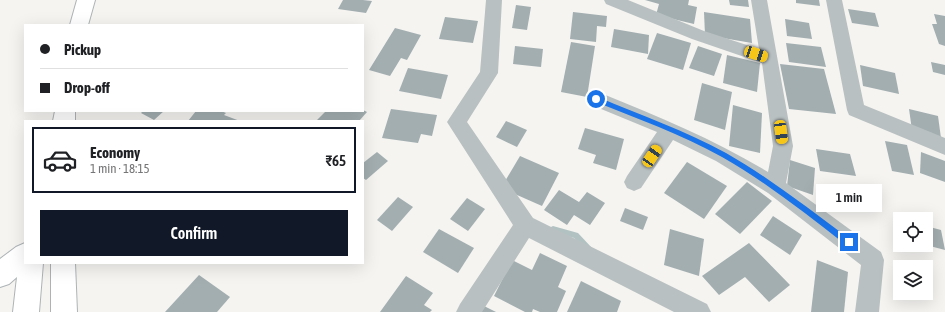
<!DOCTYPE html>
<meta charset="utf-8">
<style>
body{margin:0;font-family:"Asap Condensed",sans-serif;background:#f2f2f2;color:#202124;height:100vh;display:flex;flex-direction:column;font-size:15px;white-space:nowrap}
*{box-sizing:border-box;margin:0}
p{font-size:13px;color:#757577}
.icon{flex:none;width:22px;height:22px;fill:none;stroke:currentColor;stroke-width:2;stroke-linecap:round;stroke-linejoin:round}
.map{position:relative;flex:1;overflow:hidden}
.drawer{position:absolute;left:24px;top:120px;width:340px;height:144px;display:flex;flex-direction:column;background:#fff;border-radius:0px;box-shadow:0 4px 16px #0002}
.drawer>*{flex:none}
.hud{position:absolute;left:24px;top:24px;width:340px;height:88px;border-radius:0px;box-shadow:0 4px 16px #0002;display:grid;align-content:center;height:88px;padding:0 16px;background:#fff}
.tools{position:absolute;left:893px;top:212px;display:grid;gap:8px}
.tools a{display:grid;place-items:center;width:40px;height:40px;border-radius:0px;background:#fff;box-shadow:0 4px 16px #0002;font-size:20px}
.end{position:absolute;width:18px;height:18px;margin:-9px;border:5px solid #1a73e8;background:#fff;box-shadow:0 0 0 2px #fff}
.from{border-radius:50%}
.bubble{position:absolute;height:28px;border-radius:0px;background:#fff;box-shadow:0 4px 16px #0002;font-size:13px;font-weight:600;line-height:28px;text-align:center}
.car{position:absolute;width:12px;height:24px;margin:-12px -6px;border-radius:5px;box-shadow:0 0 3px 1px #0007;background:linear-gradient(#f5c518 24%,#345 0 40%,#f5c518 0 76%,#345 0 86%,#f5c518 0)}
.hud b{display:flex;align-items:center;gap:14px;height:38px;font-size:15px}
.hud b+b{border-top:1px solid #e0e0e0}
.hud i{width:10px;height:10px;background:#202124}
ul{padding:7px 0 0;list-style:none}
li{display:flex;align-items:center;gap:12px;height:66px;margin:0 8px 6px;padding:0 8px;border:2px solid transparent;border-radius:0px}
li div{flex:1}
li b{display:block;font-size:15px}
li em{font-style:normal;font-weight:600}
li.current{border-color:#111827}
li>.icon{width:36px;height:36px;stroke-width:1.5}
.primary-button{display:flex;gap:8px;margin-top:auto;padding:8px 16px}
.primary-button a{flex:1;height:46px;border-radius:0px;background:#111827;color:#fff;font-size:16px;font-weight:600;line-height:46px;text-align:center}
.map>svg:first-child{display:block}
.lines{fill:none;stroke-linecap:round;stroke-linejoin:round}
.stream{fill:#b2c2c3;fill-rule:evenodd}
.building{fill:#a3aeb1}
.highway-casing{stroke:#adb3b5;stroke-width:2}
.street{fill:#b9c0c1;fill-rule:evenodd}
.highway{fill:#fff;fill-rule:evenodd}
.route{fill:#1a73e8}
</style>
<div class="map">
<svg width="945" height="312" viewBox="0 0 945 312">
<rect width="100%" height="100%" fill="#f5f4f1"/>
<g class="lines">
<polygon class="stream" points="553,226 578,233 592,248 593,250 592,252 590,253 588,252 574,238 551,231 550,229 551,227"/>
</g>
<g class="building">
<polygon points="343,0 363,0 372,1 366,13 338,9"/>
<polygon points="645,0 689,0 688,5 697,7 694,24 656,15 659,4"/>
<polygon points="729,0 748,0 749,7 730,5"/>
<polygon points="796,0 819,0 820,6 796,3"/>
<polygon points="516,5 531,7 527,30 512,28"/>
<polygon points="848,9 875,13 879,27 852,23"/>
<polygon points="573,12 607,16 606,27 597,26 596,42 570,39"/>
<polygon points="704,12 750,19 752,43 705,35"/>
<polygon points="934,14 945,16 945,46 939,44 932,24 937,24"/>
<polygon points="445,17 478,21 473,43 439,39"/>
<polygon points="785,19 809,23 812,39 787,36"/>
<polygon points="395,28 421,35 407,60 401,58 390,76 369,70"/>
<polygon points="614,29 649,35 648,54 611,47"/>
<polygon points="657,33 691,43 683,70 647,59"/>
<polygon points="571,42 595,46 587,97 561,92"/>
<polygon points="786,43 821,47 826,67 789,62"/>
<polygon points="515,46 543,49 541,67 513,64"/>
<polygon points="698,46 722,54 714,76 689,68"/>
<polygon points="727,55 760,63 757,92 723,83"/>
<polygon points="931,62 945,65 945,75 933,72"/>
<polygon points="780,64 824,69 836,114 789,109"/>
<polygon points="860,65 895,73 899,94 863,86"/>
<polygon points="408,68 448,75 441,99 399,91"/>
<polygon points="702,83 732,92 725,130 694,120"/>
<polygon points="733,105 762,113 760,153 729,146"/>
<polygon points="391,109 437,115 432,136 421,134 418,143 382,138"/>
<polygon points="909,109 938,116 941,138 912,130"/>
<polygon points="363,110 367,112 359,121 316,121 326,111"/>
<polygon points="143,111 164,111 154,120 141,113"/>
<polygon points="196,111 221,111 226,113 224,115 240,121 188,121"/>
<polygon points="506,121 527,130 517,147 496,137"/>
<polygon points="585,128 624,139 616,170 593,163 596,155 578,149"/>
<polygon points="885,141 907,145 914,175 892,171"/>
<polygon points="816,149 850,154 856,176 820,171"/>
<polygon points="377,152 388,161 366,180 363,178 363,163"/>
<polygon points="921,152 945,161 945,182 920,173"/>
<polygon points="520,156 559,173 542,206 501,188"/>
<polygon points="790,160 815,168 813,195 787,186"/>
<polygon points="687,162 727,186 704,219 664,193"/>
<polygon points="747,182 772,201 740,234 715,214"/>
<polygon points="559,190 579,202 587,192 605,203 590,225 574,215 567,225 544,210"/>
<polygon points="398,197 413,207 392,231 377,220"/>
<polygon points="467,198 485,209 468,231 450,219"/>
<polygon points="625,208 648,217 643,230 620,221"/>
<polygon points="773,216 802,235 790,255 760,235"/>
<polygon points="926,226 941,230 945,250 926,245"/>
<polygon points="439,229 474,248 458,273 423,252"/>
<polygon points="670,229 704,239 699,276 664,265"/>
<polygon points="749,243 790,285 769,302 745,277 719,295 702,276"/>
<polygon points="540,253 567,266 558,287 566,291 557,312 540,312 533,309 532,312 525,312 494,296 512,260 532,270"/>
<polygon points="817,260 848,272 844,312 811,312"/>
<polygon points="199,275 230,297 217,312 165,312"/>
<polygon points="406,276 433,293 424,305 432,310 430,312 380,312"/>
<polygon points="581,281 621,301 617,312 567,312"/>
<polygon points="484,306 496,312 481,312"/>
</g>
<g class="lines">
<g class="highway-casing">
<g id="highway">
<polygon points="77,0 95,0 88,25 70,25"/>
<polygon points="55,111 75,111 75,121 53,121"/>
<polygon points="25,243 25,263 43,263 39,312 13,312 17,277 9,284 0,287 0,259 16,247"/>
<polygon points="51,263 75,263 77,312 51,312"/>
</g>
</g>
<g class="street">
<polygon points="486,0 502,0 498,73 467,122 533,218 707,304 711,312 674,312 529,238 482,312 456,312 460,304 513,225 447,122 480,72"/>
<path d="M604,0H628L704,31L759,49L751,0H767L793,146L786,183L881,252L884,260L879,312H855L861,265L768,193L716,161L673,140L641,188L634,191L627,188L624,182L627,176L657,132L589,104L587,99L589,94L596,92L603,94C660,117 715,140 768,172L773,146L762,63L692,39L606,4Z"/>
<polygon points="826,0 842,0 864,105 945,138 945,155 849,115 847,110"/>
</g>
<use href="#highway" class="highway"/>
</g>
<path class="route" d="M593,97H598C640,115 686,131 726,153C770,178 810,210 851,240V245H846C806,214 766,182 722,157C681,134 636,118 593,101Z"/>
</svg>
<div class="tools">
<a><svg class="icon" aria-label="locate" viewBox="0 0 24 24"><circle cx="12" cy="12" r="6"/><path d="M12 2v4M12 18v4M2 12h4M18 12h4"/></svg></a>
<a><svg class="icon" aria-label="layers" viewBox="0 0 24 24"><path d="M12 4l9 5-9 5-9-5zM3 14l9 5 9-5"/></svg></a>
</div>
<i class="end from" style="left:596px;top:99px"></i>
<i class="end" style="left:849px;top:242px"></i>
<div class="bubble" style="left:816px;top:184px;width:66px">1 min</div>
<i class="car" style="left:756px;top:54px;rotate:108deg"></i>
<i class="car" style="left:781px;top:132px;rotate:172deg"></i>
<i class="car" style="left:652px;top:156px;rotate:34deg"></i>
<div class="hud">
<b><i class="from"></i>Pickup</b>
<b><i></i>Drop-off</b>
</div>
<section class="drawer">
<ul>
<li class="current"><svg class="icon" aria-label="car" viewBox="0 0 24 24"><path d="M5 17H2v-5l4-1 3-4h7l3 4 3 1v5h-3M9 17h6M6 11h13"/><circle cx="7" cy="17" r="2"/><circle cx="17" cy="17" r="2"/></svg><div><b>Economy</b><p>1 min · 18:15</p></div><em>₹65</em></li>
</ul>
<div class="primary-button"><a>Confirm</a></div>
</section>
</div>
